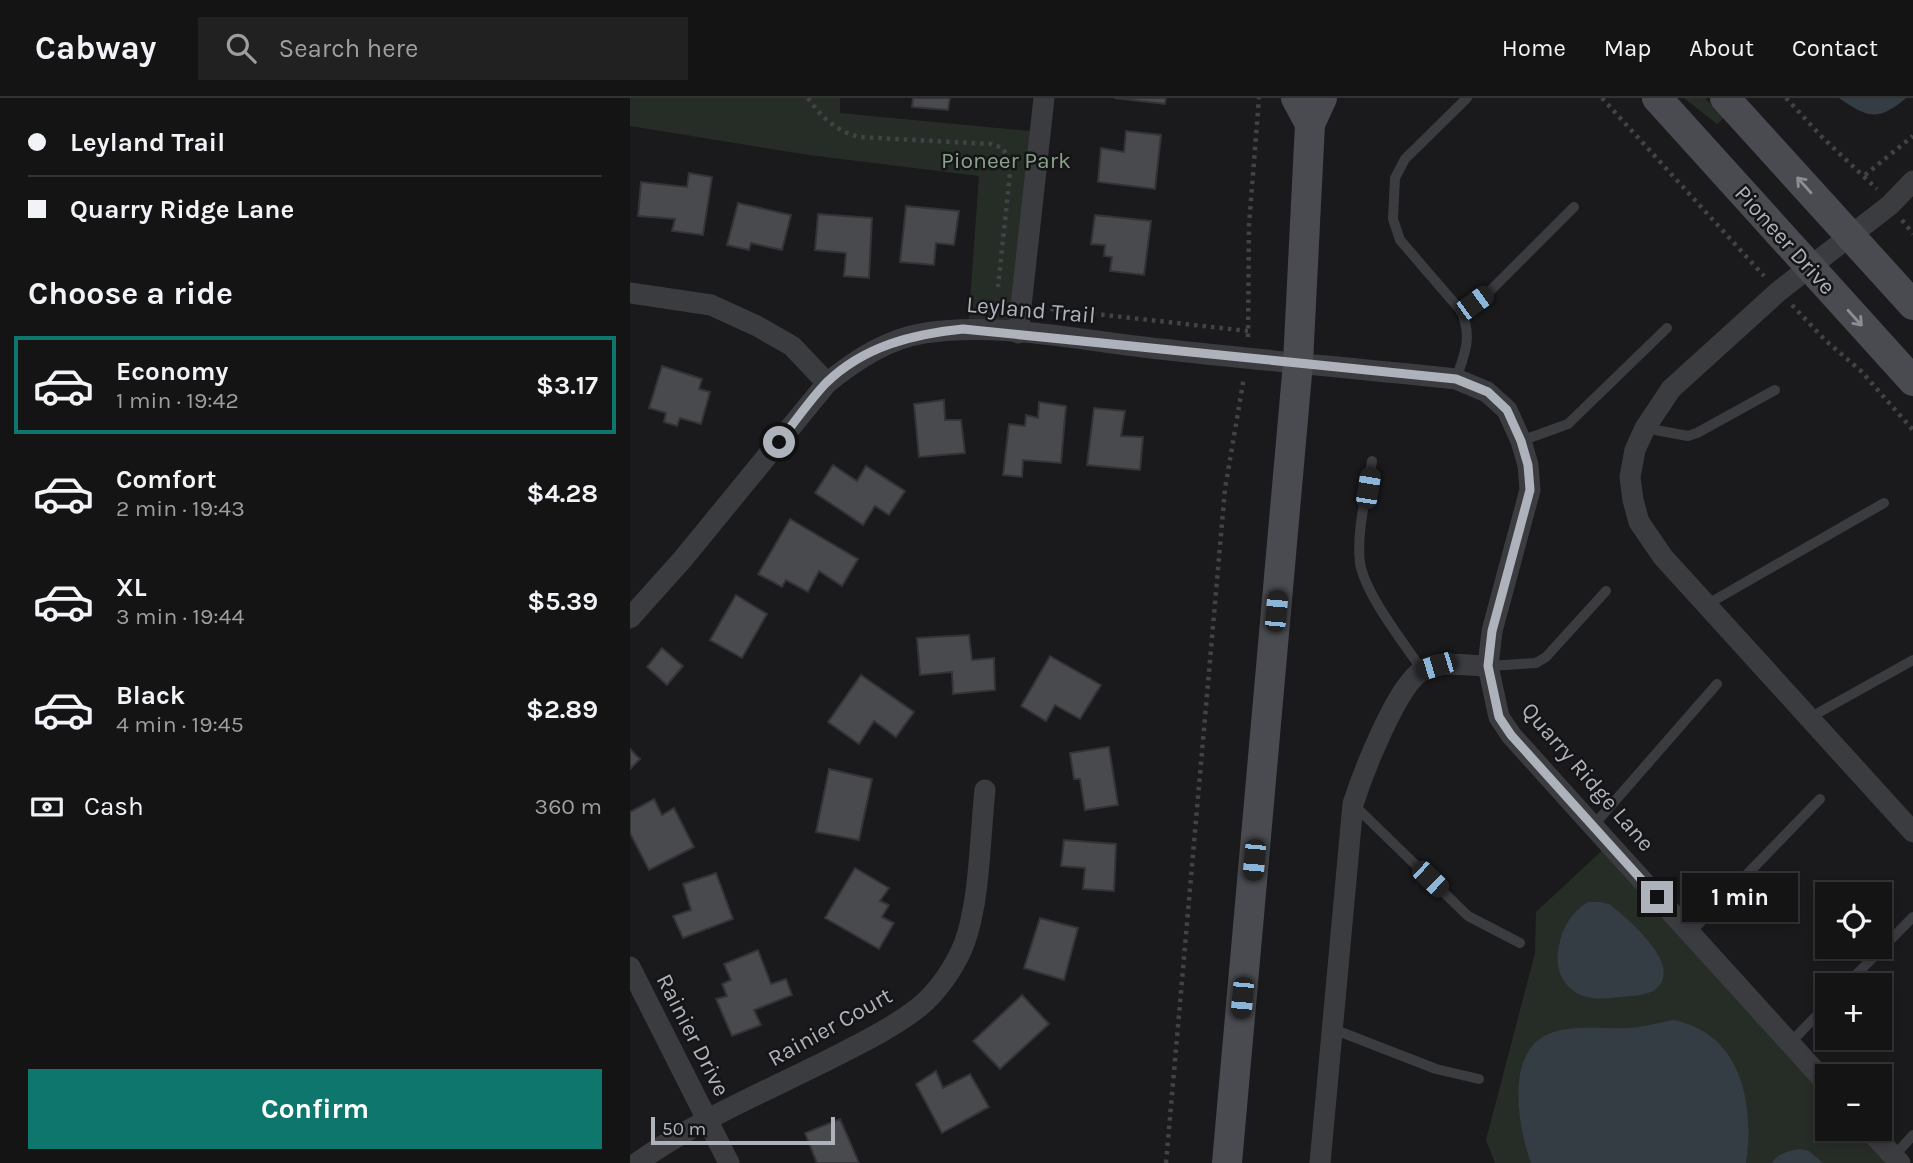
<!DOCTYPE html>
<meta charset="utf-8">
<style>
body{margin:0;font-family:Karla,sans-serif;background:#212122;color:#f1f3f6;height:100vh;display:flex;flex-direction:column;font-size:26px;white-space:nowrap}
*{box-sizing:border-box;margin:0}
p{font-size:23px;color:#9d9ea0}
.icon{flex:none;width:38px;height:38px;fill:none;stroke:currentColor;stroke-width:2;stroke-linecap:round;stroke-linejoin:round}
.map{position:relative;flex:1;overflow:hidden}
.side{display:flex;flex-direction:column;background:#141415;width:630px}
.side>*{flex:none}
.hud{display:grid;align-content:center;height:154px;padding:0 28px;background:#141415}
.buttons{position:absolute;left:1185px;top:784px;display:grid;gap:14px}
.buttons a{display:grid;place-items:center;width:77px;height:77px;border-radius:0px;background:#141415;box-shadow:0 4px 10px #0003,0 0 0 2px #333334;font-size:35px}
.scale{position:absolute;left:21px;bottom:18px;width:184px;box-sizing:border-box;padding-left:7px;border:4px solid #aeb2ba;border-top:0;font-size:19px;line-height:24px;white-space:nowrap;color:#aeb2ba;-webkit-text-stroke:5px #151517;paint-order:stroke}
.end{position:absolute;width:32px;height:32px;margin:-16px;border:9px solid #aeb2ba;background:#111;box-shadow:0 0 0 4px #111}
.from{border-radius:50%}
.bubble{position:absolute;height:49px;border-radius:0px;background:#141415;box-shadow:0 4px 10px #0003,0 0 0 2px #333334;font-size:23px;font-weight:700;line-height:49px;text-align:center}
.car{position:absolute;width:21px;height:42px;margin:-21px -10px;border-radius:9px;box-shadow:0 0 5px 2px #0007;background:linear-gradient(#222 24%,#8ab4d8 0 40%,#222 0 76%,#8ab4d8 0 86%,#222 0)}
.hud b{display:flex;align-items:center;gap:24px;height:66px;font-size:26px}
.hud b+b{border-top:2px solid #333334}
.hud i{width:18px;height:18px;background:#f1f3f6}
ul{padding:0;list-style:none}
li{display:flex;align-items:center;gap:21px;height:98px;margin:0 14px 10px;padding:0 14px;border:4px solid transparent;border-radius:0px}
li div{flex:1}
li b{display:block;font-size:26px}
li em{font-style:normal;font-weight:700}
li.selected{border-color:#0f766e}
li>.icon{width:63px;height:63px;stroke-width:1.5}
h2{padding:0 28px;font-size:32px;line-height:84px}
.pay{display:flex;align-items:center;gap:18px;height:77px;padding:0 28px;font-size:26px}
.pay p{margin-inline-start:auto}
.cta{display:flex;gap:14px;margin-top:auto;padding:14px 28px}
.cta a{flex:1;height:80px;border-radius:0px;background:#0f766e;color:#fff;font-size:28px;font-weight:700;line-height:80px;text-align:center}
header{display:flex;align-items:center;gap:42px;box-sizing:border-box;height:98px;padding:0 35px;background:#141415;border-bottom:2px solid #333334}
header strong{font-size:33px}
nav{display:flex;gap:38px;margin-inline-start:auto;font-size:24px}
.search{width:490px;height:63px;background:#212122;display:flex;align-items:center;gap:18px;box-sizing:border-box;padding:0 24px;border-radius:0px;color:#9d9ea0;font-size:26px}
main{display:flex;flex:1;min-height:0}
.map>svg:first-child{display:block}
.green{fill:#262d27}
.water{fill:#353d44}
.building{fill:#494a4e;stroke:#343438;stroke-width:2}
.lines{fill:none;stroke-linecap:round;stroke-linejoin:round}
.path{stroke:#414347;stroke-width:4.5;stroke-dasharray:3.5 5;stroke-linecap:butt}
.lane{stroke:#3b3c40;stroke-width:10}
.street{stroke:#3b3c40;stroke-width:21}
.secondary{stroke:#4a4b50;stroke-width:30}
.oneway{stroke:#8b8e95}
.route{stroke:#aeb2ba;stroke-width:9}
.labels{text-anchor:middle;dominant-baseline:central;stroke-width:5;stroke-linejoin:round;paint-order:stroke}
.park-label{font-size:23px;fill:#87a288;stroke:#151517}
.street-label{font-size:23px;fill:#aeb2ba;stroke:#151517}
</style>
<header>
<strong>Cabway</strong>
<div class="search"><svg class="icon" aria-label="search" viewBox="0 0 24 24"><circle cx="10" cy="10" r="6"/><path d="M15 15l6 6"/></svg>Search here</div>
<nav><a>Home</a><a>Map</a><a>About</a><a>Contact</a></nav>
</header>
<main>
<section class="side">
<div class="hud">
<b><i class="from"></i>Leyland Trail</b>
<b><i></i>Quarry Ridge Lane</b>
</div>
<h2>Choose a ride</h2>
<ul>
<li class="selected"><svg class="icon" aria-label="car" viewBox="0 0 24 24"><path d="M5 17H2v-5l4-1 3-4h7l3 4 3 1v5h-3M9 17h6M6 11h13"/><circle cx="7" cy="17" r="2"/><circle cx="17" cy="17" r="2"/></svg><div><b>Economy</b><p>1 min · 19:42</p></div><em>$3.17</em></li>
<li><svg class="icon" aria-label="car" viewBox="0 0 24 24"><path d="M5 17H2v-5l4-1 3-4h7l3 4 3 1v5h-3M9 17h6M6 11h13"/><circle cx="7" cy="17" r="2"/><circle cx="17" cy="17" r="2"/></svg><div><b>Comfort</b><p>2 min · 19:43</p></div><em>$4.28</em></li>
<li><svg class="icon" aria-label="car" viewBox="0 0 24 24"><path d="M5 17H2v-5l4-1 3-4h7l3 4 3 1v5h-3M9 17h6M6 11h13"/><circle cx="7" cy="17" r="2"/><circle cx="17" cy="17" r="2"/></svg><div><b>XL</b><p>3 min · 19:44</p></div><em>$5.39</em></li>
<li><svg class="icon" aria-label="car" viewBox="0 0 24 24"><path d="M5 17H2v-5l4-1 3-4h7l3 4 3 1v5h-3M9 17h6M6 11h13"/><circle cx="7" cy="17" r="2"/><circle cx="17" cy="17" r="2"/></svg><div><b>Black</b><p>4 min · 19:45</p></div><em>$2.89</em></li>
</ul>
<div class="pay"><svg class="icon" aria-label="cash" viewBox="0 0 24 24"><path d="M3 7h18v10H3z"/><circle cx="12" cy="12" r="2"/></svg>Cash<p>360 m</p></div>
<div class="cta"><a>Confirm</a></div>
</section>
<div class="map">
<svg width="1283" height="1065" viewBox="0 0 1283 1065">
<rect width="100%" height="100%" fill="#1a1a1c"/>
<g class="green">
<polygon points="0,0 210,0 210,15 410,34 388,235 338,231 349,78 179,57 0,28"/>
<polygon points="1054,0 1075,0 1094,20 1087,26"/>
<polygon points="979,746 1197,986 1197,1031 1238,1031 1270,1065 865,1065 856,1042 905,855 906,814"/>
</g>
<g class="water">
<path d="M1209,0H1276C1248,24 1238,20 1209,0Z"/>
<path d="M958,804H969L979,806C996,819 1055,868 1026,891C1017,898 1000,898 989,899C976,901 958,902 947,895C929,884 925,866 929,848C932,830 942,813 958,804Z"/>
<path d="M1043,922C1111,935 1125,1005 1116,1065H901C888,1029 873,949 924,934C947,927 975,931 1000,930C1014,929 1028,925 1043,922Z"/>
<path d="M1170,1051L1179,1053L1193,1065H1142C1148,1055 1159,1053 1170,1051Z"/>
</g>
<g class="building">
<polygon points="283,0 320,0 318,12 282,9"/>
<polygon points="484,0 536,0 535,6"/>
<polygon points="496,33 531,37 525,91 468,84 471,50 494,54"/>
<polygon points="59,75 82,79 73,137 42,133 45,121 8,118 11,84 57,89"/>
<polygon points="108,105 161,117 152,152 121,145 119,152 97,147"/>
<polygon points="276,108 329,113 324,147 306,145 304,167 270,164"/>
<polygon points="188,116 242,120 239,180 214,178 216,155 185,152"/>
<polygon points="465,117 521,123 514,177 480,173 482,159 474,158 475,147 461,146"/>
<polygon points="32,268 72,281 69,291 80,294 71,326 50,320 47,328 34,324 36,315 19,310"/>
<polygon points="314,302 315,322 331,322 335,355 289,359 284,306"/>
<polygon points="409,304 436,308 431,365 393,362 392,379 373,377 379,326 395,328 396,317 408,320"/>
<polygon points="464,310 495,313 491,338 513,339 510,372 457,367"/>
<polygon points="203,367 227,383 236,368 275,393 259,417 245,408 233,427 185,395"/>
<polygon points="160,421 228,461 212,488 189,473 178,494 156,482 152,489 128,476"/>
<polygon points="106,497 137,516 112,560 80,542"/>
<polygon points="339,537 342,562 364,560 365,592 323,596 322,574 290,577 287,540"/>
<polygon points="32,550 53,568 37,587 17,569"/>
<polygon points="420,558 471,587 450,621 425,607 416,623 391,608"/>
<polygon points="231,577 284,614 266,639 244,623 229,646 198,624"/>
<polygon points="479,649 488,707 455,712 450,681 444,681 440,655"/>
<polygon points="0,651 10,661 0,671"/>
<polygon points="199,671 242,681 229,742 186,734"/>
<polygon points="24,701 32,717 44,710 64,749 19,772 0,735 0,714"/>
<polygon points="434,742 486,746 484,793 453,791 455,770 431,768"/>
<polygon points="225,770 259,790 250,803 259,807 252,819 264,825 249,851 195,820"/>
<polygon points="86,775 103,821 53,840 43,818 61,812 53,786"/>
<polygon points="410,820 448,830 434,882 394,870"/>
<polygon points="128,852 141,886 156,881 162,897 124,912 131,927 102,938 86,901 97,898 92,886 101,882 94,866"/>
<polygon points="392,897 419,926 370,971 343,943"/>
<polygon points="306,973 313,990 340,976 359,1009 312,1035 286,986"/>
<polygon points="210,1021 229,1065 187,1065 175,1035"/>
</g>
<g class="lines">
<g class="path">
<path d="M178,0C192,20 204,31 228,39L361,46L373,50L378,61L380,75L368,189"/>
<polyline points="972,0 1134,178"/>
<polyline points="1156,0 1193,40 1247,91"/>
<polyline points="1235,77 1283,38"/>
<polyline points="1272,122 1283,136"/>
<polyline points="1162,207 1195,242 1231,273 1283,332"/>
<polyline points="412,210 618,233"/>
<polyline points="618,239 619,127 629,0"/>
<polyline points="536,1065 595,391 614,279"/>
</g>
<g class="lane">
<polyline points="832,214 770,142 763,121 765,80 775,61 837,0"/>
<path d="M826,281C835,254 842,242 832,214L856,197L944,109"/>
<polyline points="1015,330 1058,338 1067,335 1145,292"/>
<polyline points="891,343 938,326 1037,230"/>
<path d="M742,363C737,395 726,433 730,465C735,496 774,545 792,572"/>
<polyline points="1076,507 1254,405"/>
<polyline points="858,568 906,565 916,559 976,493"/>
<polyline points="1179,620 1283,562"/>
<polyline points="723,706 838,818 890,845"/>
<polyline points="963,728 1087,586"/>
<polyline points="1060,835 1190,701"/>
<polyline points="1216,887 1283,819"/>
<polyline points="703,931 806,971 849,981"/>
<polyline points="1160,945 1197,907"/>
<polyline points="1264,1058 1283,1037"/>
</g>
<g class="street">
<polyline points="1283,83 1260,107 1149,193 1041,291 1015,330 1005,352 1000,379 1003,402 1009,424 1033,459 1283,734"/>
<polyline points="0,195 81,207 127,228 162,248 197,285"/>
<polyline points="388,235 414,0"/>
<path d="M0,520L52,462L197,285C227,261 257,241 295,235C365,224 443,241 513,249C617,261 722,270 826,281L857,294L877,312L891,343L898,367L900,392L862,533L858,568L869,619L881,637L963,728L1197,986"/>
<polyline points="0,869 99,1065"/>
<polyline points="1238,1031 1270,1065"/>
<path d="M7,1065C66,1022 139,992 204,959C233,944 262,930 288,910C307,895 325,869 334,846C350,804 350,737 355,692"/>
<path d="M690,1065L723,706C732,678 767,586 793,572C810,562 839,568 858,568"/>
</g>
<g class="secondary">
<polyline points="666,0 680,26"/>
<polyline points="1027,0 1283,283"/>
<polyline points="1095,0 1283,207"/>
<polyline points="597,1065 668,265 680,26 692,0"/>
</g>
</g>
<defs><path id="oneway-shaft" d="M-6 0H5M1.5-3L5.5 0L1.5 3" fill="none" stroke-width="1.6" stroke-linecap="round" stroke-linejoin="round" transform="scale(1.75)"/></defs>
<g class="oneway">
<use href="#oneway-shaft" transform="translate(1174 87) rotate(-132)"/>
<use href="#oneway-shaft" transform="translate(1225 220) rotate(48)"/>
</g>
<g class="lines">
<path class="route" d="M149,344C164,325 179,303 196,285C234,248 283,236 333,231L826,281L858,294L877,312L891,343L898,367L900,392L862,533L858,568L869,619L881,637L1027,799"/>
</g>
<g class="labels">
<g class="park-label">
<text x="376" y="62">Pioneer Park</text>
</g>
<g class="street-label">
<text transform="translate(1155 142) rotate(48)">Pioneer Drive</text>
<text transform="translate(401 212) rotate(5)">Leyland Trail</text>
<text transform="translate(958 679) rotate(49)">Quarry Ridge Lane</text>
<text transform="translate(200 929) rotate(-29)">Rainier Court</text>
<text transform="translate(63 937) rotate(63)">Rainier Drive</text>
</g>
</g>
</svg>
<div class="buttons">
<a><svg class="icon" aria-label="locate" viewBox="0 0 24 24"><circle cx="12" cy="12" r="6"/><path d="M12 2v4M12 18v4M2 12h4M18 12h4"/></svg></a>
<a>+</a>
<a>−</a>
</div>
<div class="scale">50 m</div>
<i class="end from" style="left:149px;top:344px"></i>
<i class="end" style="left:1027px;top:799px"></i>
<div class="bubble" style="left:1052px;top:775px;width:116px">1 min</div>
<i class="car" style="left:844px;top:205px;rotate:54deg"></i>
<i class="car" style="left:738px;top:390px;rotate:9deg"></i>
<i class="car" style="left:646px;top:513px;rotate:5deg"></i>
<i class="car" style="left:806px;top:568px;rotate:253deg"></i>
<i class="car" style="left:624px;top:762px;rotate:185deg"></i>
<i class="car" style="left:800px;top:781px;rotate:134deg"></i>
<i class="car" style="left:612px;top:900px;rotate:185deg"></i>
</div>
</main>
